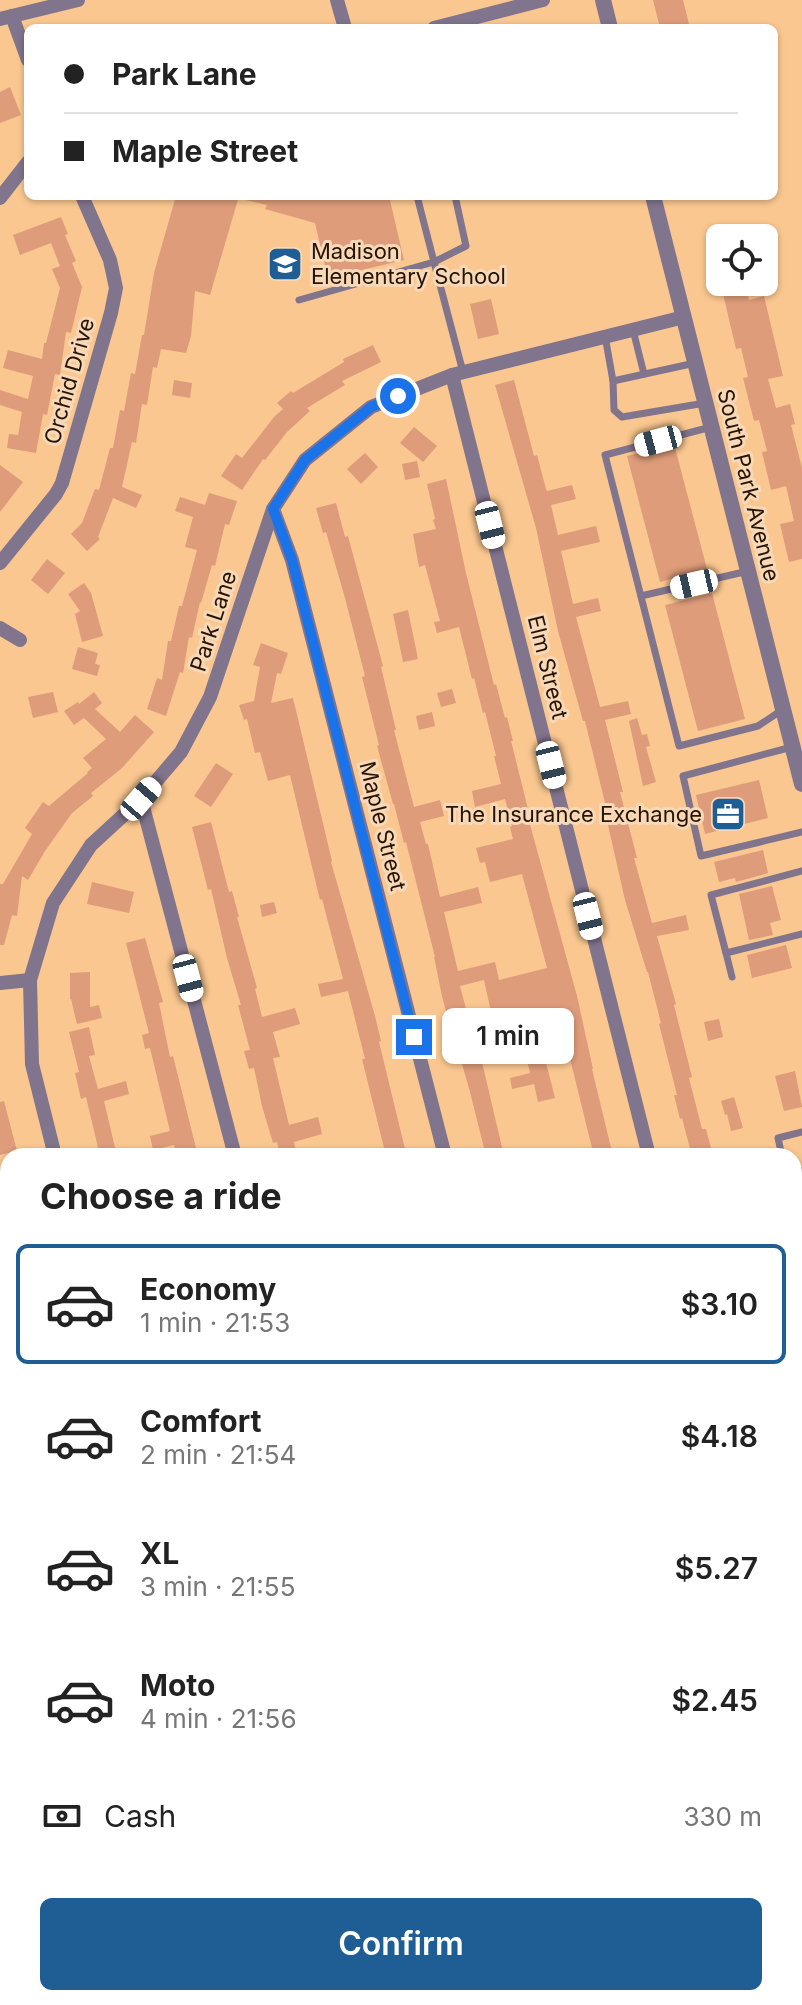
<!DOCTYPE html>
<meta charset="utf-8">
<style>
body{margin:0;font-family:Inter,sans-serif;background:#f2f2f2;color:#222;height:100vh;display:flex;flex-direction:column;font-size:30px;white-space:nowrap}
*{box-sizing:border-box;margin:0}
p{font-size:26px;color:#767676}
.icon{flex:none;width:44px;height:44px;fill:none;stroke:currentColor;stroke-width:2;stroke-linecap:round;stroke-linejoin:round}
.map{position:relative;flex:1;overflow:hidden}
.panel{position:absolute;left:0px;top:1148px;width:802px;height:858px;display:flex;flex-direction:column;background:#fff;border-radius:24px 24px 0 0;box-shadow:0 2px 6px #0004}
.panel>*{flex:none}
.banner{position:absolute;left:24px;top:24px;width:754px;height:176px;border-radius:12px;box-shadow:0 2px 6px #0004;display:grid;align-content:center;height:176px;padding:0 40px;background:#fff}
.buttons{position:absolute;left:706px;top:224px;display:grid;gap:16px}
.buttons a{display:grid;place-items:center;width:72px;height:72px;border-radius:12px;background:#fff;box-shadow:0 2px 6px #0004;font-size:40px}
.end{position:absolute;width:36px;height:36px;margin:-18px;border:10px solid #1a73e8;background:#fff;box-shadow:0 0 0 4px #fff}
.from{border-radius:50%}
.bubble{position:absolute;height:56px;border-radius:12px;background:#fff;box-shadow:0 2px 6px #0004;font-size:26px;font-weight:600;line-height:56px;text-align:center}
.car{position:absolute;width:24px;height:48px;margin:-24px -12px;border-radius:10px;box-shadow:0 0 6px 2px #0007;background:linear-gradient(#fff 24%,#345 0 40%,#fff 0 76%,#345 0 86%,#fff 0)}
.banner b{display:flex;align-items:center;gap:28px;height:76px;font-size:30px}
.banner b+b{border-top:2px solid #e0e0e0}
.banner i{width:20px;height:20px;background:#222}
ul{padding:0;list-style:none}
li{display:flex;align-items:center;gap:24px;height:120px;margin:0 16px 12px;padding:0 24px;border:4px solid transparent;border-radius:12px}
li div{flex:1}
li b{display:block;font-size:30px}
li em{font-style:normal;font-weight:600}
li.selected{border-color:#1e5e94}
li>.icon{width:72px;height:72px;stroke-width:1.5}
h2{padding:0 40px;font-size:36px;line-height:96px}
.pay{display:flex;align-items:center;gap:20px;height:88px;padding:0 40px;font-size:30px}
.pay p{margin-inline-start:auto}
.action{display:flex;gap:16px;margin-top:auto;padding:16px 40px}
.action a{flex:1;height:92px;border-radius:12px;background:#1e5e94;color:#fff;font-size:32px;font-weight:600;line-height:92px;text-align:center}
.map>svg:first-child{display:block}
.green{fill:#fd9cae}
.building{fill:#de9c7a}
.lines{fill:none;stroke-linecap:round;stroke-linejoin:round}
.service{stroke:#81748d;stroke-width:7}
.minor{stroke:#81748d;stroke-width:14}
.tertiary{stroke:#81748d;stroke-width:16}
.route{stroke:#1a73e8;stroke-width:10}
.labels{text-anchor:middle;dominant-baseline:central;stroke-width:6;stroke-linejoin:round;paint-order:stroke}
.poi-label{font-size:22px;fill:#271501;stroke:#f7d8b8;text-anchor:start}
.street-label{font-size:22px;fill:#271501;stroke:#f7d8b8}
</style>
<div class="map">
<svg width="802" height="2005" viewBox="0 0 802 2005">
<rect width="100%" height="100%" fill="#fac790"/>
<g class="green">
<polygon points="0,1442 5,1445 8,1457 8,1682 0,1684"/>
<polygon points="8,1690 8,1926 0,1928 0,1691"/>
<polygon points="8,1944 8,1998 181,1998 183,2005 0,2005 0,1946"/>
</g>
<g class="building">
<polygon points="653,0 683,0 690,28 660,28"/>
<polygon points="10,87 21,115 0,123 0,92"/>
<polygon points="176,196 239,196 210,295 195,291 191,336 186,353 161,349 157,368 153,367 147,405 142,404 136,443 132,442 122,487 142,495 136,508 113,498 98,537 100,539 87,551 71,534 82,523 95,489 99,490 110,448 113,448 120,410 124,411 131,373 135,374 142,335 144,335 154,273"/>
<polygon points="246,196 389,196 404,260 328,278 315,223 265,209 267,205 246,200"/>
<polygon points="61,217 68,234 65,235 76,261 72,263 82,287 71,333 66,332 60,375 55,374 47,415 43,414 36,453 7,448 9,434 18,435 22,412 0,405 0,390 28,399 33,376 3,368 8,350 42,359 44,343 46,343 60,288 52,269 60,266 51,243 20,255 13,235"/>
<polygon points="746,288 749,300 764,296 783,376 768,379 776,408 790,404 795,424 791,425 802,468 802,559 789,562 780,524 794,521 786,486 771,490 762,452 767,451 759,420 754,421 743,378 748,377 741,348 736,349 723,294"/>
<polygon points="491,299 499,334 478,339 470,304"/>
<polygon points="373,345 381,362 342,381 345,385 307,408 310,411 287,432 265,460 263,459 242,490 221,476 236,454 242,458 274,417 283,409 277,403 291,391 293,393 344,362 343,359"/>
<polygon points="174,380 192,383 190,398 172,395"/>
<polygon points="514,380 534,456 537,455 546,489 547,491 572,485 576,499 551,505 558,535 596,526 600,542 561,551 573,604 598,598 601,611 576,617 600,707 628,701 631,714 605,720 623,792 620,792 637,858 634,858 652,923 686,915 689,930 657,936 676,1004 674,1005 692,1077 689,1078 702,1129 706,1129 713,1156 692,1156 682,1118 680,1119 674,1095 677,1095 659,1024 661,1023 648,972 647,972 625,900 603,803 605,803 585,721 583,721 558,631 536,528 495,385"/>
<polygon points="414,427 437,446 423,462 400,443"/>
<polygon points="674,444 707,569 660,582 627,456"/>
<polygon points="365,453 378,467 361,484 347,469"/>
<polygon points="417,461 420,477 405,480 402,464"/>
<polygon points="0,465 23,482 0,512"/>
<polygon points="446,479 466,573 494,685 496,684 505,718 507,717 513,741 511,741 528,809 526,810 577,996 593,1069 592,1069 613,1156 594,1156 559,1014 511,1026 517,1049 500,1053 484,980 460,986 480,1062 482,1062 504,1156 486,1156 470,1092 460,1057 458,1057 442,996 434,957 435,957 406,842 404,843 394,804 393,804 377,746 379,745 362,677 365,676 345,598 326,532 323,533 316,508 336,503 345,537 348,536 383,666 381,667 396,730 394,730 414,807 440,800 444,816 420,822 426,844 428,844 440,897 478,887 482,903 444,912 458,971 495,962 499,980 547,968 522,874 490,882 485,862 480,863 476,848 513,839 510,827 512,826 505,799 475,807 472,791 501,784 494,756 496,756 485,712 483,713 474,678 472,679 459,627 437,633 434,622 440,621 425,565 419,567 413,534 436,529 433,520 435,519 427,484"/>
<polygon points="209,493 237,501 229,525 225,524 215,566 212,565 201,603 200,602 192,638 189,637 183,673 180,672 166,716 147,709 157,678 162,680 168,641 171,641 179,606 182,606 197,550 185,547 193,517 175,511 180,497 205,505"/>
<polygon points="47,559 65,573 48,594 31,580"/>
<polygon points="84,583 91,593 103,636 82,642 75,614 80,611 68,594"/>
<polygon points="712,593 745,719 698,731 665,605"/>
<polygon points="408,610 418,659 403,662 393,614"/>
<polygon points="261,643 288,653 281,674 277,673 271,703 293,698 332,861 331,862 375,1016 381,1041 379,1042 406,1153 386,1156 362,1059 365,1059 348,991 321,997 318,984 343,979 322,899 320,900 290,775 268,781 260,752 255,753 247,719 244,720 239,705 254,701 260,667 253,665"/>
<polygon points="78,647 98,653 95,664 100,665 97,676 72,669"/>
<polygon points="452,689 456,703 441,707 437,693"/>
<polygon points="53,692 58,712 33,718 28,697"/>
<polygon points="94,692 102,703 95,709 120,732 135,715 154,732 122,768 91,793 93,796 72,813 45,851 28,880 22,876 17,916 12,915 4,945 0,945 0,884 3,884 32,834 25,828 43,802 49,806 88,773 87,772 92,768 83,758 106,739 84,718 74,725 64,711 78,702 79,704"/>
<polygon points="432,712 435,726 419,730 416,716"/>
<polygon points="637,718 642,735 647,734 650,746 646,747 656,782 643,786 629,721"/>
<polygon points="216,763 233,774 211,807 194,796"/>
<polygon points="759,780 768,818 705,834 696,795"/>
<polygon points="211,822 229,892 232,891 239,917 237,917 257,988 255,989 262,1017 295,1008 300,1024 273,1032 280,1057 273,1058 289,1125 318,1117 322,1134 294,1142 297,1156 280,1156 277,1142 273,1143 262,1106 254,1068 249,1069 244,1051 250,1050 238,1005 241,1005 227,958 211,889 208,890 192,827"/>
<polygon points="763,850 768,873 736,882 735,878 719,882 714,862"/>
<polygon points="92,882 134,892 129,913 87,904"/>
<polygon points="772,886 781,920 770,923 773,935 749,940 739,894"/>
<polygon points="274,902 277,913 262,917 260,905"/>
<polygon points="145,938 163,1002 159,1003 170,1057 173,1056 198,1156 177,1156 174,1145 153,1150 150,1136 170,1131 150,1048 145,1049 142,1035 149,1033 126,943"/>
<polygon points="786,945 792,968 752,978 747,955"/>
<polygon points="90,972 90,1007 99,1005 102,1018 77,1024 71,999 70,999 70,973"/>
<polygon points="719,1019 723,1037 708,1041 704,1022"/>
<polygon points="89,1027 95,1055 89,1056 98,1089 126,1081 129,1094 104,1101 117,1156 100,1156 86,1097 81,1099 75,1073 79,1072 69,1032"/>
<polygon points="542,1047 555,1098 538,1102 534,1084 512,1089 510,1078 530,1073 525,1052"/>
<polygon points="795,1071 802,1107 784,1111 775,1076"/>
<polygon points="734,1097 743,1128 731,1131 727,1114 725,1115 721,1101"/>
<polygon points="4,1101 17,1151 0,1155 0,1102"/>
</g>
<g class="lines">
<g class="service">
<polyline points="455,196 466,246 434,262 463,372"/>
<polyline points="299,300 434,262 417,196"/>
<polyline points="633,330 644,374"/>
<polyline points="605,336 613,381 614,410 622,417 705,403"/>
<polyline points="613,381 695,363"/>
<polyline points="711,427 605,455 679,746 758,726 782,710"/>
<polyline points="641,596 748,571"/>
<polyline points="792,747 683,776 701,856 802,832"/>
<polyline points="802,871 711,895 726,953 802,934"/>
<polyline points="726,953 732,977"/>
<polyline points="782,1156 778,1138 802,1132"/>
<polyline points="794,1299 802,1297"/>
<polyline points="794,1982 802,1980"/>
<polyline points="311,1998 313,2005"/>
<polyline points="537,1998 539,2005"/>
<polyline points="699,2005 728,1998"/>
</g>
<g class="minor">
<polyline points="337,0 345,28"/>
<polyline points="12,16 28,60"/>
<polyline points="0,19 78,0"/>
<polyline points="434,28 543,0"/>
<polyline points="0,198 28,162"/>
<polyline points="452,375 649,1156"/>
<polyline points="273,509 292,560 445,1156"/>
<polyline points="0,563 56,494 62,483 111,313 116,288 110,260 82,196"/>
<polyline points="0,628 20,640"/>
<polyline points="141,799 235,1156"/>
<polyline points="0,983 30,980"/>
<polyline points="55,1156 32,1064 30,980 53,903 91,845 141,799 181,752 210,697 273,509 305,460 371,407 452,375 684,317"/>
<polyline points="794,1632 802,1631"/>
<polyline points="794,1658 802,1689"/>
<polyline points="195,1998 197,2005"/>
<polyline points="424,1998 426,2005"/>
<polyline points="653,1998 655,2005"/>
</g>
<g class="tertiary">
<polyline points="603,0 610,28"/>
<polyline points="653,196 802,784"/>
<polyline points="794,1177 802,1175"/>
<polyline points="0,1371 8,1369"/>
</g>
</g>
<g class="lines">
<polyline class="route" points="398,396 371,407 305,460 273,509 292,560 414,1037"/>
</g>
<defs>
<g id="school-square" transform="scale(1.8)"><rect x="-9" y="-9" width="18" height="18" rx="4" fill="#1e5e94" stroke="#f7d8b8"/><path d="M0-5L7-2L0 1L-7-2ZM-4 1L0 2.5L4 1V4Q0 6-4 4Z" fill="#fff"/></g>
<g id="office-square" transform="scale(1.8)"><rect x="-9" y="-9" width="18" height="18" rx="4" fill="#1e5e94" stroke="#f7d8b8"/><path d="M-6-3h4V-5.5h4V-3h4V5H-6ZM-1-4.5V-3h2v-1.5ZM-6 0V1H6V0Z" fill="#fff"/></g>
</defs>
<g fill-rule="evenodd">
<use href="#school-square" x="285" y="264"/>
<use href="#office-square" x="728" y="814"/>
</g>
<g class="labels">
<g class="poi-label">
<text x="311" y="251">Madison<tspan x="311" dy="25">Elementary School</tspan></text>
<text x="702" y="814" text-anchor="end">The Insurance Exchange</text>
</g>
<g class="street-label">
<text transform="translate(69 381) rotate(-74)">Orchid Drive</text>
<text transform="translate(749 485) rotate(76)">South Park Avenue</text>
<text transform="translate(213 621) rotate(-72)">Park Lane</text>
<text transform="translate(548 667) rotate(76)">Elm Street</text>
<text transform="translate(383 826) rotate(76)">Maple Street</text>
</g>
</g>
</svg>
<div class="buttons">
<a><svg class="icon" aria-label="locate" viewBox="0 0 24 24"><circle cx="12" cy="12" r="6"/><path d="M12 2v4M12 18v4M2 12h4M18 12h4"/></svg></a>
</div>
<i class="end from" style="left:398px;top:396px"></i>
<i class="end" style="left:414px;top:1037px"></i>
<div class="bubble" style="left:442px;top:1008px;width:132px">1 min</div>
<i class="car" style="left:658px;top:441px;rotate:255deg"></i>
<i class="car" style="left:490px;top:525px;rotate:166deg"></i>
<i class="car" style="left:694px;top:584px;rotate:257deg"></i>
<i class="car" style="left:551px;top:765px;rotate:166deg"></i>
<i class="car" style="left:141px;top:799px;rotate:41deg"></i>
<i class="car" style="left:588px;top:916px;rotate:166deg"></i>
<i class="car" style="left:188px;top:978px;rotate:165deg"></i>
<div class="banner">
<b><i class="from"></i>Park Lane</b>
<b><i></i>Maple Street</b>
</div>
<section class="panel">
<h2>Choose a ride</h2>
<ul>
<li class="selected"><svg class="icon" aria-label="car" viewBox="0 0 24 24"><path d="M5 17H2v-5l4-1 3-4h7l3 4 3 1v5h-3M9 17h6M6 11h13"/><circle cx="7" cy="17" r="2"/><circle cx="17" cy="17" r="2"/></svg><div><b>Economy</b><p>1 min · 21:53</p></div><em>$3.10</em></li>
<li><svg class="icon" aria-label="car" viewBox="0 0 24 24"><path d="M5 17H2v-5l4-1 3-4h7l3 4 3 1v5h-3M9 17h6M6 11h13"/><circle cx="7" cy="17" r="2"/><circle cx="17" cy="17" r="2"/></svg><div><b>Comfort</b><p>2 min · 21:54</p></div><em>$4.18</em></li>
<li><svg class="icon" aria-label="car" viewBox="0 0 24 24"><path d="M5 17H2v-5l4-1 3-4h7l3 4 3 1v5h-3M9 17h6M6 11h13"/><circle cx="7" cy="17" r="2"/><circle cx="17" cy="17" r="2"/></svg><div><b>XL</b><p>3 min · 21:55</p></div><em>$5.27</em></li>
<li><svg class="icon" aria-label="car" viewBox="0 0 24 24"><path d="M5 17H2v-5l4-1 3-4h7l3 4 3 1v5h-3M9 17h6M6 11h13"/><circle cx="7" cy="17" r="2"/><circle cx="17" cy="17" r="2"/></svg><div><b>Moto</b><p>4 min · 21:56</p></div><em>$2.45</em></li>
</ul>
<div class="pay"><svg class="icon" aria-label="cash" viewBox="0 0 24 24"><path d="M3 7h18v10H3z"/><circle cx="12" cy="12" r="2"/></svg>Cash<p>330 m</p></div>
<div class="action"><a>Confirm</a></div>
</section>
</div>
